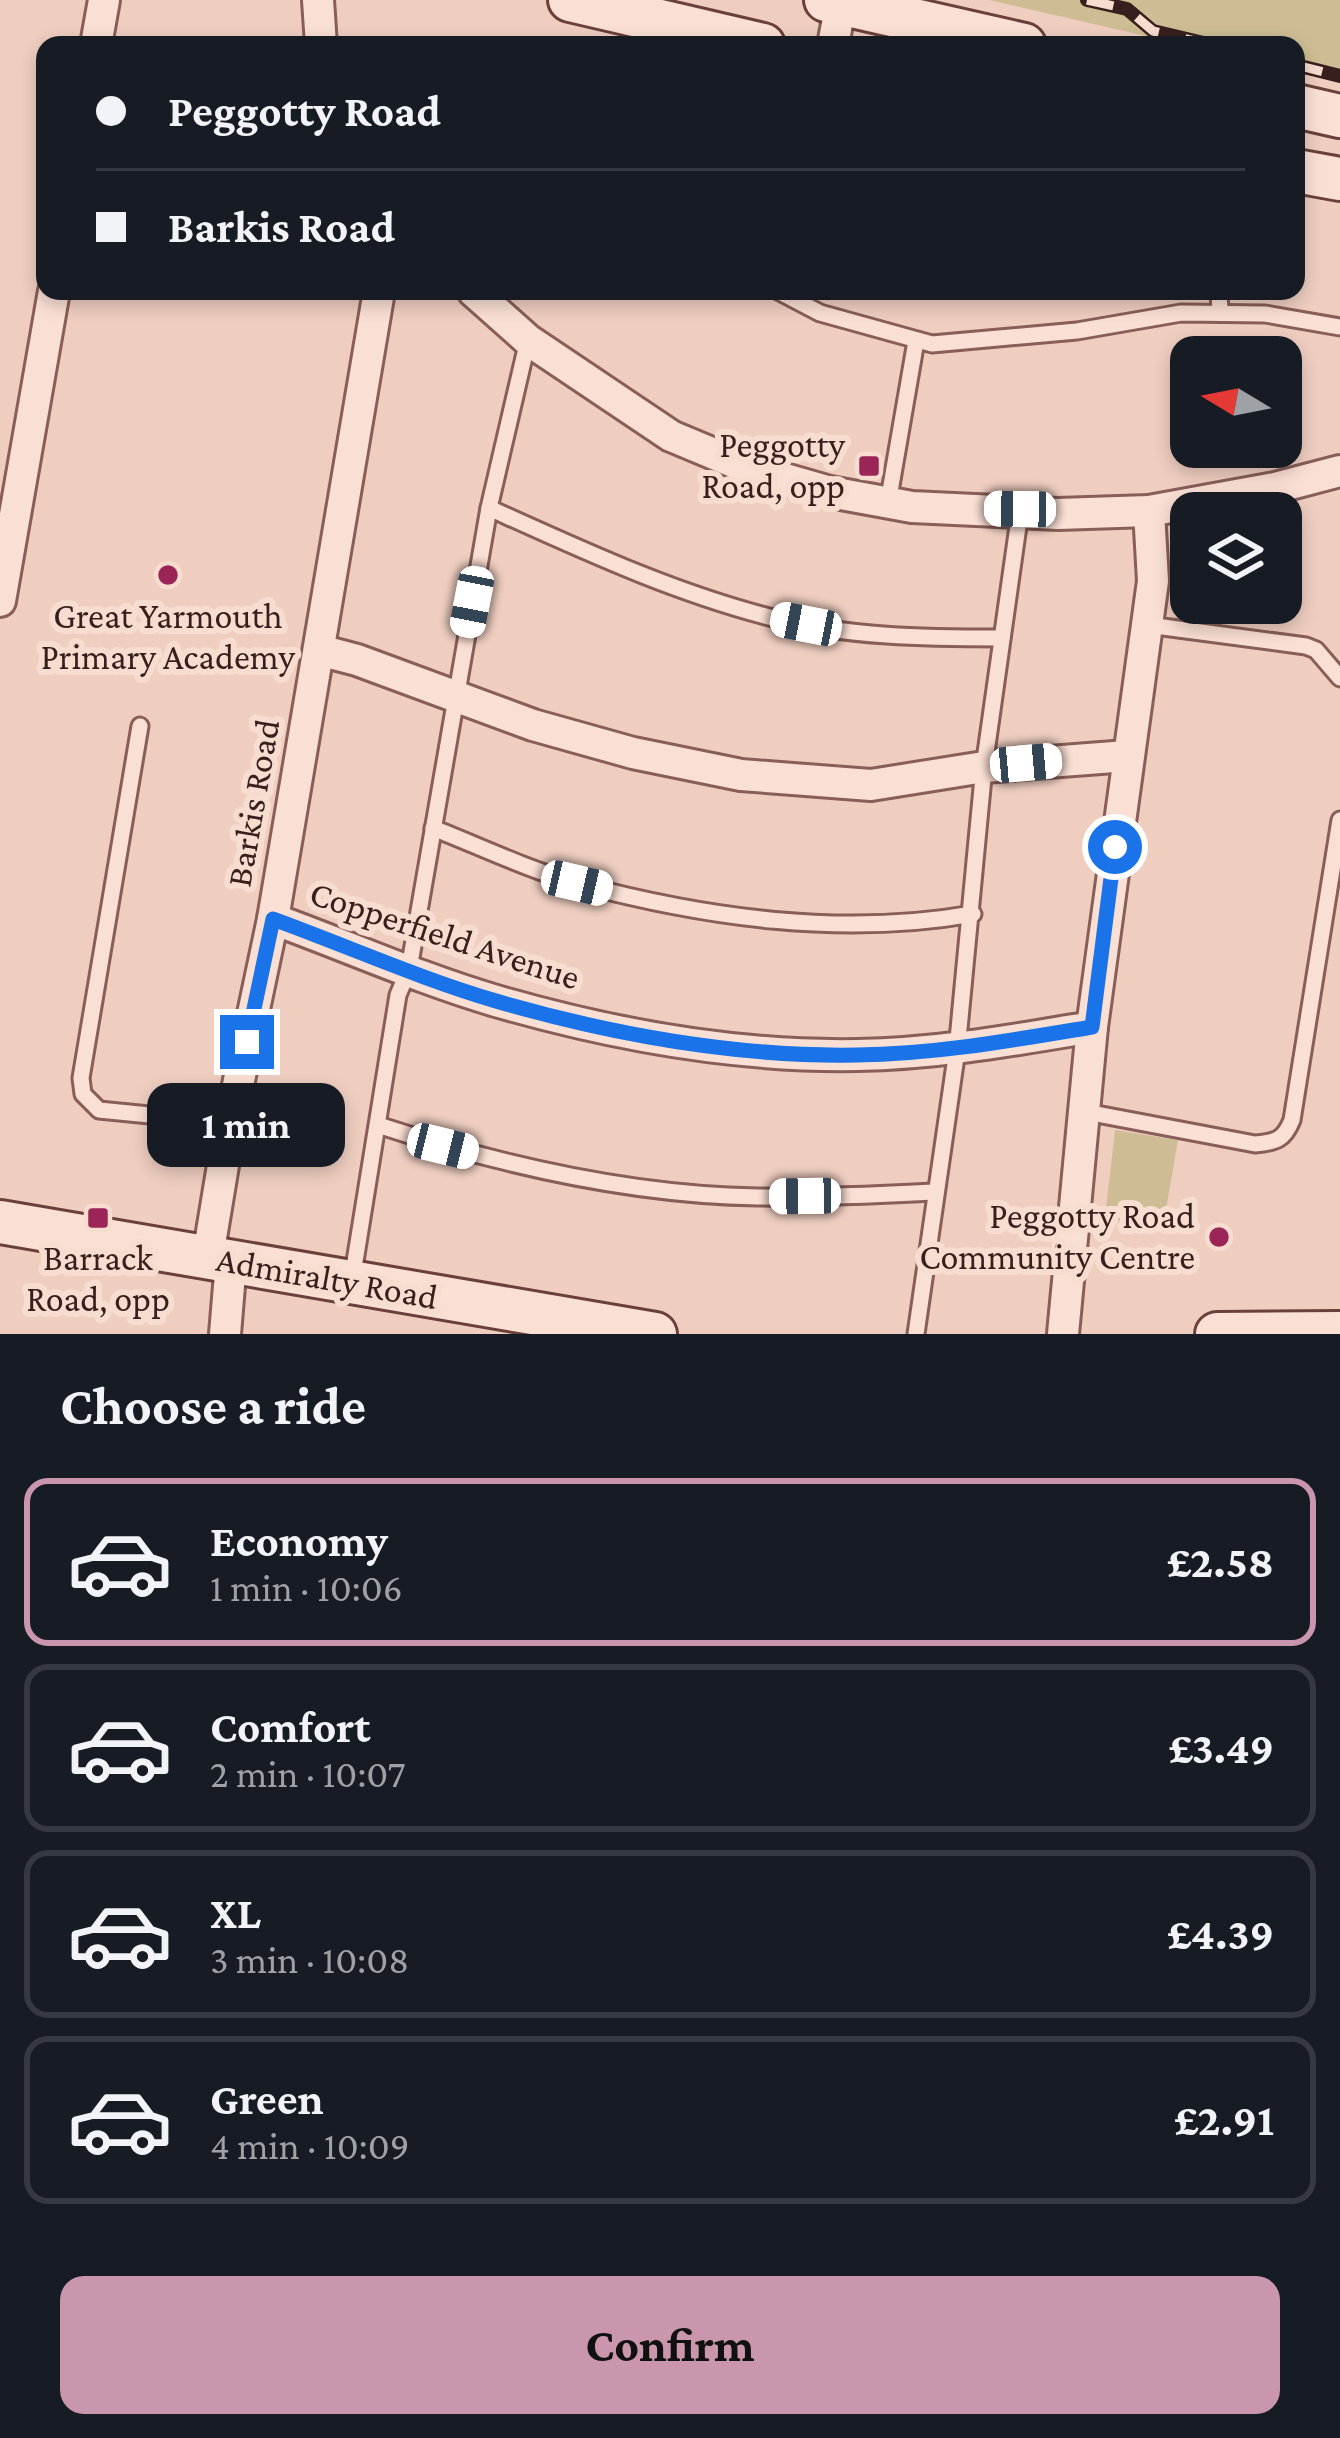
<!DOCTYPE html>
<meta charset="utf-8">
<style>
body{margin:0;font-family:"Crimson Pro",serif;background:#242831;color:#f1f3f6;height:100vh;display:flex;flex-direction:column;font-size:45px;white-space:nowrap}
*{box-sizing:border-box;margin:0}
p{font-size:39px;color:#9ea1a6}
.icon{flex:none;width:66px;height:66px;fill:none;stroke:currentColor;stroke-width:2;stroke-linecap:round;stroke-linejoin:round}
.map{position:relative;height:1334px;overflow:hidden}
.details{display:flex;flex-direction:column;background:#171b24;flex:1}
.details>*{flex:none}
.banner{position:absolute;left:36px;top:36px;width:1269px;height:264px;border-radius:24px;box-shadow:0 6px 18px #0003;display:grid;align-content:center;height:264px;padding:0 60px;background:#171b24}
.needle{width:78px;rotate:280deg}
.buttons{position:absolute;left:1170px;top:336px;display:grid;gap:24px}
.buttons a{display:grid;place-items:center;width:132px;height:132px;border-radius:24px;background:#171b24;box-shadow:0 6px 18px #0003;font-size:60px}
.end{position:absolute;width:54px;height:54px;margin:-27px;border:15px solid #1a73e8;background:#fff;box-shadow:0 0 0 6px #fff}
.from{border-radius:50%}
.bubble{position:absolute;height:84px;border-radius:24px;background:#171b24;box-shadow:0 6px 18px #0003;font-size:39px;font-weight:700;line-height:84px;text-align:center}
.car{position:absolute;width:36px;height:72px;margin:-36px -18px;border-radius:15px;box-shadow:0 0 9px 3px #0007;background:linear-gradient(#fff 24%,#345 0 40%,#fff 0 76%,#345 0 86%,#fff 0)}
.banner b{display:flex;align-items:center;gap:42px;height:114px;font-size:45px}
.banner b+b{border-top:3px solid #363941}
.banner i{width:30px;height:30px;background:#f1f3f6}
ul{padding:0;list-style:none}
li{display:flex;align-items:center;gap:36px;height:168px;margin:0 24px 18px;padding:0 36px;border:6px solid #363941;border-radius:24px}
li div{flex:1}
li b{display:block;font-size:45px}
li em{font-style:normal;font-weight:700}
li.current{border-color:#ca96ae}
li>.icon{width:108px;height:108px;stroke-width:1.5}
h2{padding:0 60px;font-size:54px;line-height:144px}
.action{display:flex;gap:24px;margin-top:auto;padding:24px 60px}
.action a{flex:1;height:138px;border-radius:24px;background:#ca96ae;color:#111;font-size:48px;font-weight:700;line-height:138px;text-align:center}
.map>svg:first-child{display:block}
.green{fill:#cebd94}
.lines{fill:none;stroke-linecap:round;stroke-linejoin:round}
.lane-casing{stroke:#895e58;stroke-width:21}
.street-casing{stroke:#895e58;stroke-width:36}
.secondary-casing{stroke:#6b3f3b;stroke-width:48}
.lane{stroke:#fadfd4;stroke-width:15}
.street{stroke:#fadfd4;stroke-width:30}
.secondary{stroke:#fadfd4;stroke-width:42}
.rail-casing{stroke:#381f1d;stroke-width:14}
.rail{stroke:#f7dcd0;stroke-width:9;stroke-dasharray:27;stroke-linecap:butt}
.route{stroke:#1a73e8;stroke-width:15}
.poi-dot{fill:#9b2556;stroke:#f7dcd0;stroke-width:4.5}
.labels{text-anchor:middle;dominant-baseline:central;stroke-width:12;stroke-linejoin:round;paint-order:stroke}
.poi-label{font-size:36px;fill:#381f1d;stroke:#f7dcd0;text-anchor:end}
.street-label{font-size:36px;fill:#381f1d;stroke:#f7dcd0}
</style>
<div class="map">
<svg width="1340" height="1334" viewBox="0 0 1340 1334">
<rect width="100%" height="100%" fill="#efcec0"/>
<g class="green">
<polygon points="989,0 1340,0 1340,81 1296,71 1296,45 1185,45"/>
<polygon points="1115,1130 1178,1140 1164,1221 1155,1226 1105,1218"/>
</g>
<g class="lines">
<g class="lane-casing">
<g id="lane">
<polyline points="778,291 820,313 932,344 1077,331 1181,313 1265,314 1340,327"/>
<polyline points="1219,291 1220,313"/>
<polyline points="888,503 916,341"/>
<path d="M489,508C582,550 674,593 773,618C848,637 925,638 1002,638"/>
<polyline points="1148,625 1306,646 1316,650 1340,678"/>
<polyline points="140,726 81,1078 83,1094 99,1110 230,1123"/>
<path d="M433,828C481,847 529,870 579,884C707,918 842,937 973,914"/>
<path d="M1086,1112L1255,1144C1276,1142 1284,1140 1292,1120L1340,820"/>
<path d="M378,1125C500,1165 629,1195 758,1197C816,1198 875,1195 933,1192"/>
<polyline points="352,1280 398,995 409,969 489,508 528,340"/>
<polyline points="916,1334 957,1050 984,767 1020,512"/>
</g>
</g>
<g class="street-casing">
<g id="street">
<polyline points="318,0 321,45"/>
<polyline points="96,45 104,0"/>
<polyline points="833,45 841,3"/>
<polyline points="473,291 528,340 671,436 750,469 830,492 912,507 1058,514 1149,511 1275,488 1340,471"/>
<polyline points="0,601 54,291"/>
<polyline points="319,650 357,660 533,725 633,753 741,775 871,785 984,767 1127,756"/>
<path d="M273,919C347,946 421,979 496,1001C610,1034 737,1057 857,1055C937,1054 1014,1040 1092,1027"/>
<polyline points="208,1256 230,1123 273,919 379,291"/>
<polyline points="225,1334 231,1262"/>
<polyline points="1063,1334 1092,1027 1153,581 1149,511"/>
</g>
</g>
<g class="secondary-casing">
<g id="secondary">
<polyline points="570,0 763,45"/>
<polyline points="826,0 1024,45"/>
<polyline points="1296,106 1340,116"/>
<polyline points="1296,171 1340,179"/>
<polyline points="0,1222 655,1334"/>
<polyline points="1217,1334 1340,1333"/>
</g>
</g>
<use href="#lane" class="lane"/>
<use href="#street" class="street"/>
<use href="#secondary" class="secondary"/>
<g class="rail-casing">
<g id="rail">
<polyline points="1087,0 1127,9 1153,31 1212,45"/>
<polyline points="1296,65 1340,76"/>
</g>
</g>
<use href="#rail" class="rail"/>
</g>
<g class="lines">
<path class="route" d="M247,1042L273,919C347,946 421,979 496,1001C610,1034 737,1057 857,1055C936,1054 1014,1040 1092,1027L1115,847"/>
</g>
<g class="poi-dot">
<rect x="857" y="454" width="24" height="24" rx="6"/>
<circle cx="168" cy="575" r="12"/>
<rect x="86" y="1206" width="24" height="24" rx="6"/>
<circle cx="1219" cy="1237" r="12"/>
</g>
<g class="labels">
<g class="poi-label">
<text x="845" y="445">Peggotty<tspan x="845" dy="41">Road, opp</tspan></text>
<text x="168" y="616" text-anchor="middle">Great Yarmouth<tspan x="168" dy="41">Primary Academy</tspan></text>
<text x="1195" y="1216">Peggotty Road<tspan x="1195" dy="41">Community Centre</tspan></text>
<text x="98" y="1258" text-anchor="middle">Barrack<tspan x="98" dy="41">Road, opp</tspan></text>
</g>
<g class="street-label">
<text transform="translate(253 803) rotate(-80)">Barkis Road</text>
<text transform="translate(445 935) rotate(18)">Copperfield Avenue</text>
<text transform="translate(327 1278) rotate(10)">Admiralty Road</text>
</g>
</g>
</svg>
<div class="buttons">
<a><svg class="needle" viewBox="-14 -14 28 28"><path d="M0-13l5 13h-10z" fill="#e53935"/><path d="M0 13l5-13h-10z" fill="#9ea1a6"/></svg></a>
<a><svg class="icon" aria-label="layers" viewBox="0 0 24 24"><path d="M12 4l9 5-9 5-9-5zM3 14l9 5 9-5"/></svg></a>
</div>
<i class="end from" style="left:1115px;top:847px"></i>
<i class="end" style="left:247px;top:1042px"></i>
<div class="bubble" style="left:147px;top:1083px;width:198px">1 min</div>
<i class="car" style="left:1020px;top:509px;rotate:271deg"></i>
<i class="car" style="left:472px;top:602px;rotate:191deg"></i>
<i class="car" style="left:806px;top:624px;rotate:281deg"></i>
<i class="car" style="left:1026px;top:763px;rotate:85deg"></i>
<i class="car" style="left:577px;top:883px;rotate:103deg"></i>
<i class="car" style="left:443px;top:1146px;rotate:104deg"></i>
<i class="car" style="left:805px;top:1196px;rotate:269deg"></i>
<div class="banner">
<b><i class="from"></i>Peggotty Road</b>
<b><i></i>Barkis Road</b>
</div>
</div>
<section class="details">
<h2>Choose a ride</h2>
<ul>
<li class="current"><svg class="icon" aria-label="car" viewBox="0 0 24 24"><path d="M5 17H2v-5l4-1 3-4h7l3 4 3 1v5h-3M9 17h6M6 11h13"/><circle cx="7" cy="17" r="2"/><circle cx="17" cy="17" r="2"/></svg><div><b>Economy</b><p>1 min · 10:06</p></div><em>£2.58</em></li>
<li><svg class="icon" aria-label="car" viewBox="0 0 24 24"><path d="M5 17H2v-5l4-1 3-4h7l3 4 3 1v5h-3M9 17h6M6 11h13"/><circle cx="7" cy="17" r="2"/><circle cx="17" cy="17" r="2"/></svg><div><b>Comfort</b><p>2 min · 10:07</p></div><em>£3.49</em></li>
<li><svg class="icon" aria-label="car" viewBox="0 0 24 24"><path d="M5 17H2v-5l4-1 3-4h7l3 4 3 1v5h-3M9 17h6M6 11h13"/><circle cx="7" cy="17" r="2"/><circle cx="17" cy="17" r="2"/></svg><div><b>XL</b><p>3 min · 10:08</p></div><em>£4.39</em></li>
<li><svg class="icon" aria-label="car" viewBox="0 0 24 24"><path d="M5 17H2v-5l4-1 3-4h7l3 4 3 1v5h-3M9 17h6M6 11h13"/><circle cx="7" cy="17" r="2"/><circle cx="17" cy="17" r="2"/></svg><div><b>Green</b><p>4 min · 10:09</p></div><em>£2.91</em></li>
</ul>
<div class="action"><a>Confirm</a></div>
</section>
